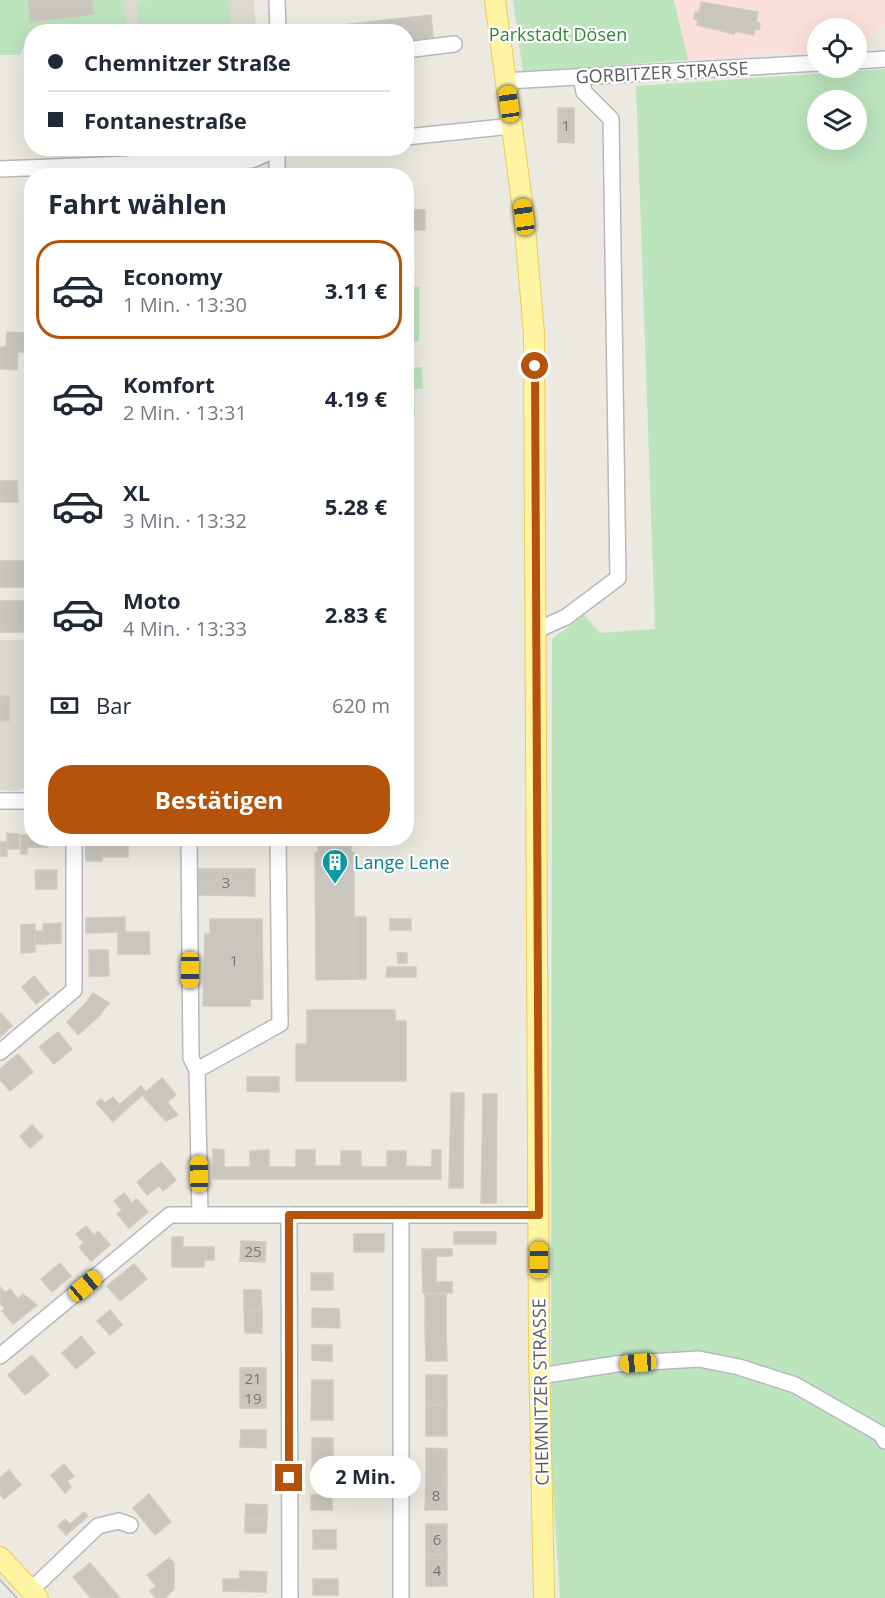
<!DOCTYPE html>
<html lang="de">
<meta charset="utf-8">
<style>
body{margin:0;font-family:"Open Sans",sans-serif;background:#f6f6f7;color:#1f2937;height:100vh;display:flex;flex-direction:column;font-size:22px;white-space:nowrap}
*{box-sizing:border-box;margin:0}
p{font-size:20px;color:#747a83}
.icon{flex:none;width:33px;height:33px;fill:none;stroke:currentColor;stroke-width:2;stroke-linecap:round;stroke-linejoin:round}
.map{position:relative;flex:1;overflow:hidden}
.drawer{position:absolute;left:24px;top:168px;width:390px;height:678px;display:flex;flex-direction:column;background:#fff;border-radius:24px;box-shadow:0 6px 24px #0002}
.drawer>*{flex:none}
.top-card{position:absolute;left:24px;top:24px;width:390px;height:132px;border-radius:24px;box-shadow:0 6px 24px #0002;display:grid;align-content:center;height:132px;padding:0 24px;background:#fff}
.fabs{position:absolute;left:807px;top:18px;display:grid;gap:12px}
.fabs a{display:grid;place-items:center;width:60px;height:60px;border-radius:50%;background:#fff;box-shadow:0 6px 24px #0002;font-size:30px}
.end{position:absolute;width:27px;height:27px;margin:-14px;border:8px solid #b45309;background:#fff;box-shadow:0 0 0 3px #fff}
.from{border-radius:50%}
.bubble{position:absolute;height:42px;border-radius:21px;background:#fff;box-shadow:0 6px 24px #0002;font-size:20px;font-weight:700;line-height:42px;text-align:center}
.car{position:absolute;width:18px;height:36px;margin:-18px -9px;border-radius:8px;box-shadow:0 0 4px 2px #0007;background:linear-gradient(#f5c518 24%,#345 0 40%,#f5c518 0 76%,#345 0 86%,#f5c518 0)}
.top-card b{display:flex;align-items:center;gap:21px;height:57px;font-size:22px}
.top-card b+b{border-top:2px solid #e0e1e3}
.top-card i{width:15px;height:15px;background:#1f2937}
ul{padding:0;list-style:none}
li{display:flex;align-items:center;gap:18px;height:99px;margin:0 12px 9px;padding:0 12px;border:3px solid transparent;border-radius:24px}
li div{flex:1}
li b{display:block;font-size:22px}
li em{font-style:normal;font-weight:700}
li.active{border-color:#b45309}
li>.icon{width:54px;height:54px;stroke-width:1.5}
h2{padding:0 24px;font-size:27px;line-height:72px}
.pay{display:flex;align-items:center;gap:15px;height:66px;padding:0 24px;font-size:22px}
.pay p{margin-inline-start:auto}
.button{display:flex;gap:12px;margin-top:auto;padding:12px 24px}
.button a{flex:1;height:69px;border-radius:24px;background:#b45309;color:#fff;font-size:24px;font-weight:700;line-height:69px;text-align:center}
.map>svg:first-child{display:block}
.education{fill:#dcd9ce}
.medical{fill:#fadfda}
.green{fill:#bce4bd;fill-rule:evenodd}
.building{fill:#c8c6bf;stroke:#d0cbbe;stroke-width:1.5}
.lines{fill:none;stroke-linecap:round;stroke-linejoin:round}
.minor-casing{stroke:#b6b8bd;stroke-width:18}
.major-casing{stroke:#f0cb54;stroke-width:22}
.minor{stroke:#fff;stroke-width:15}
.major{stroke:#fef4a2;stroke-width:20}
.tram{stroke:#b3b4b4;stroke-width:1.5}
.route{stroke:#b45309;stroke-width:8}
.labels{text-anchor:middle;dominant-baseline:central;stroke-width:4.5;stroke-linejoin:round;paint-order:stroke}
.number-label{font-size:15px;fill:#757678}
.park-label{font-size:18px;fill:#35843c;stroke:#fff}
.street-label{font-size:18px;fill:#595c61;stroke:#fff}
.culture-label{font-size:18px;fill:#0d838f;stroke:#fff;text-anchor:start}
</style>
<div class="map">
<svg width="885" height="1598" viewBox="0 0 885 1598">
<rect width="100%" height="100%" fill="#eceae0"/>
<g class="education">
<polygon points="124,0 254,0 256,31 127,31"/>
<polygon points="0,640 31,640 31,779 27,787 15,791 0,790"/>
</g>
<polygon class="medical" points="674,0 885,0 885,28 877,27 867,47 857,47 856,28 818,28 817,50 688,60"/>
<g class="green">
<polygon points="0,0 124,0 127,31 32,32 31,44 25,45 20,55 0,55"/>
<polygon points="152,0 228,0 230,26 140,31 137,2"/>
<polygon points="513,0 674,0 688,60 523,72"/>
<path d="M885,69V1598H560L551,1458L552,639L584,615L600,633L655,629L636,86ZM818,100H856V140H818Z"/>
<rect x="407" y="287" width="12" height="54"/>
<polygon points="422,367 423,389 414,389 415,415 407,416 407,368"/>
</g>
<g class="building">
<polygon points="28,0 92,0 94,14 30,22"/>
<polygon points="701,2 758,12 756,22 760,23 759,30 755,29 754,35 735,31 734,34 697,25 698,20 694,19 695,12 699,13"/>
<polygon points="431,15 433,38 406,41 406,32 316,32 316,28"/>
<polygon points="32,102 32,122 27,122 27,103"/>
<polygon points="558,108 574,108 574,143 558,142"/>
<polygon points="406,209 425,210 425,230 406,230"/>
<polygon points="7,332 25,333 24,352 18,352 17,370 0,369 0,347 6,347"/>
<polygon points="0,481 17,481 18,502 0,502"/>
<polygon points="0,561 24,561 25,587 0,587"/>
<rect x="0" y="601" width="24" height="31"/>
<rect x="0" y="696" width="9" height="25"/>
<polygon points="27,821 32,821 32,838 48,838 48,847 27,847"/>
<polygon points="7,833 19,834 19,849 7,849"/>
<rect x="21" y="835" width="6" height="19"/>
<polygon points="85,838 102,838 102,861 86,861"/>
<polygon points="318,838 351,838 351,853 354,852 354,979 316,980 315,853 318,853"/>
<rect x="102" y="839" width="26" height="18"/>
<rect x="0" y="842" width="7" height="14"/>
<polygon points="198,869 255,869 255,896 198,895"/>
<polygon points="35,870 57,870 57,889 36,889"/>
<polygon points="125,917 125,932 86,933 86,918"/>
<rect x="354" y="917" width="12" height="62"/>
<polygon points="210,919 262,919 263,999 250,999 250,1006 203,1006 205,934 210,934"/>
<rect x="390" y="919" width="21" height="11"/>
<polygon points="61,923 61,943 43,944 43,924"/>
<polygon points="35,924 35,952 21,953 21,925"/>
<rect x="35" y="931" width="8" height="13"/>
<polygon points="118,932 149,932 150,954 118,954"/>
<polygon points="89,950 108,950 109,976 89,976"/>
<polygon points="397,953 407,953 407,963 398,963"/>
<polygon points="387,967 416,967 416,977 386,977"/>
<polygon points="34,976 49,994 36,1004 22,987"/>
<polygon points="93,993 109,1003 100,1015 85,1004"/>
<polygon points="85,1004 100,1015 78,1035 67,1022"/>
<polygon points="307,1010 395,1010 395,1021 406,1021 406,1081 296,1081 296,1044 307,1044"/>
<polygon points="1,1013 12,1026 0,1037 0,1014"/>
<polygon points="58,1032 72,1049 54,1064 39,1047"/>
<polygon points="18,1054 33,1072 10,1091 0,1080 0,1069"/>
<polygon points="247,1077 279,1077 279,1092 247,1091"/>
<polygon points="162,1078 176,1095 167,1102 172,1108 162,1117 142,1095"/>
<polygon points="141,1086 146,1092 130,1106 125,1100"/>
<polygon points="451,1093 464,1093 463,1188 449,1188"/>
<polygon points="483,1094 497,1094 496,1203 481,1203"/>
<polygon points="113,1097 119,1104 107,1115 96,1103 101,1099 105,1103"/>
<polygon points="125,1100 130,1106 113,1122 107,1115"/>
<polygon points="172,1108 178,1115 166,1121 162,1117"/>
<polygon points="32,1125 43,1137 30,1148 20,1136"/>
<polygon points="213,1149 224,1150 224,1167 250,1167 250,1151 269,1150 269,1167 296,1167 296,1150 315,1150 315,1166 341,1166 341,1151 361,1151 361,1167 387,1167 387,1151 406,1151 406,1166 432,1167 432,1150 441,1150 441,1179 213,1179"/>
<polygon points="161,1162 176,1180 163,1191 159,1186 147,1195 137,1182"/>
<polygon points="124,1193 132,1203 137,1199 148,1212 129,1228 117,1214 122,1210 114,1201"/>
<polygon points="86,1226 94,1235 98,1231 110,1245 91,1261 79,1247 84,1243 76,1234"/>
<rect x="454" y="1232" width="42" height="12"/>
<rect x="354" y="1234" width="30" height="18"/>
<polygon points="172,1237 183,1237 183,1247 214,1247 214,1260 204,1260 204,1267 172,1267"/>
<polygon points="241,1241 266,1242 265,1262 240,1261"/>
<polygon points="422,1249 452,1249 452,1256 436,1256 436,1282 452,1282 452,1293 423,1293"/>
<polygon points="60,1263 71,1276 52,1292 41,1279"/>
<polygon points="134,1264 147,1279 120,1301 107,1286"/>
<rect x="311" y="1273" width="22" height="17"/>
<polygon points="1,1288 5,1293 10,1289 18,1299 23,1294 37,1305 13,1324 2,1311 5,1309 0,1303"/>
<polygon points="244,1290 261,1290 262,1311 244,1311"/>
<rect x="425" y="1294" width="21" height="34"/>
<polygon points="312,1308 339,1309 340,1328 312,1327"/>
<polygon points="110,1310 122,1325 110,1335 97,1321"/>
<polygon points="244,1311 262,1311 262,1333 245,1333"/>
<polygon points="425,1328 446,1328 447,1361 426,1361"/>
<polygon points="81,1336 95,1353 76,1369 62,1353"/>
<polygon points="312,1345 332,1345 332,1361 312,1360"/>
<polygon points="32,1355 49,1375 25,1395 8,1375"/>
<rect x="240" y="1368" width="26" height="20"/>
<rect x="426" y="1375" width="21" height="30"/>
<polygon points="312,1380 333,1380 333,1420 311,1420"/>
<rect x="240" y="1388" width="26" height="20"/>
<rect x="426" y="1405" width="21" height="31"/>
<polygon points="241,1430 266,1430 266,1448 240,1447"/>
<rect x="312" y="1438" width="21" height="39"/>
<polygon points="426,1448 447,1449 447,1480 426,1480"/>
<polygon points="64,1464 74,1476 67,1481 71,1487 65,1493 51,1475"/>
<polygon points="9,1470 21,1485 4,1499 0,1494 0,1478"/>
<polygon points="426,1480 447,1480 447,1510 425,1510"/>
<polygon points="149,1494 171,1522 155,1535 133,1508"/>
<rect x="311" y="1495" width="21" height="15"/>
<polygon points="246,1504 267,1505 267,1519 245,1519"/>
<polygon points="84,1512 88,1516 66,1535 58,1526 65,1519 70,1524"/>
<polygon points="245,1519 267,1519 266,1533 245,1533"/>
<rect x="426" y="1524" width="21" height="31"/>
<rect x="313" y="1530" width="23" height="19"/>
<rect x="426" y="1555" width="21" height="31"/>
<polygon points="169,1558 174,1563 174,1589 165,1598 156,1598 150,1591 156,1586 147,1575"/>
<polygon points="90,1563 120,1598 91,1598 73,1577"/>
<polygon points="240,1571 267,1572 266,1592 223,1591 223,1579 240,1579"/>
<rect x="313" y="1579" width="25" height="16"/>
</g>
<g class="lines">
<g class="minor-casing">
<g id="minor">
<polyline points="277,0 278,32"/>
<polyline points="406,50 454,44"/>
<polyline points="856,61 885,59"/>
<polyline points="506,81 818,63"/>
<polyline points="406,137 512,126"/>
<polyline points="134,161 171,153 223,148"/>
<polyline points="0,169 128,164 158,166 252,160 277,149"/>
<polyline points="277,176 277,148"/>
<polyline points="537,630 566,617 618,578 611,119 584,92 581,76"/>
<polyline points="0,801 32,801"/>
<polyline points="189,838 191,1058 197,1070"/>
<polyline points="0,1052 74,990 74,838"/>
<polyline points="200,1215 197,1070 280,1024 278,838"/>
<polyline points="289,1215 290,1598"/>
<polyline points="401,1215 401,1598"/>
<polyline points="0,1356 170,1215 539,1215"/>
<polyline points="540,1376 616,1364 699,1359 739,1367 795,1385 881,1434 885,1441"/>
<polyline points="31,1590 98,1526 119,1521 130,1525"/>
</g>
</g>
<g class="major-casing">
<g id="major">
<polyline points="495,0 524,217 534,333 539,1349 544,1598"/>
<polyline points="0,1557 38,1598"/>
</g>
</g>
<use href="#minor" class="minor"/>
<use href="#major" class="major"/>
<polyline class="tram" points="0,1580 17,1598"/>
</g>
<g class="lines">
<polyline class="route" points="289,1478 289,1215 539,1215 535,366"/>
</g>
<defs>
<g id="building-pin" transform="scale(1.35)"><path d="M0 17L-7.5 6A9.5 9.5 0 1 1 7.5 6Z" fill="#0f9aa8" stroke="#fff"/><path d="M-4-6H4V6H1V3H-1V6H-4ZM-2.5-4.3h1.7v1.8h-1.7ZM.8-4.3h1.7v1.8H.8ZM-2.5-1h1.7V.8h-1.7ZM.8-1h1.7V.8H.8Z" fill="#fff"/></g>
</defs>
<g fill-rule="evenodd">
<use href="#building-pin" x="335" y="862"/>
</g>
<g class="labels">
<g class="number-label">
<text x="566" y="125">1</text>
<text x="226" y="882">3</text>
<text x="234" y="960">1</text>
<text x="253" y="1251">25</text>
<text x="253" y="1378">21</text>
<text x="253" y="1398">19</text>
<text x="436" y="1495">8</text>
<text x="437" y="1539">6</text>
<text x="437" y="1570">4</text>
</g>
<g class="park-label">
<text x="558" y="34">Parkstadt Dösen</text>
</g>
<g class="street-label">
<text transform="translate(662 72) rotate(-3)">GORBITZER STRASSE</text>
<text transform="translate(540 1392) rotate(-91)">CHEMNITZER STRASSE</text>
</g>
<g class="culture-label">
<text x="354" y="862">Lange Lene</text>
</g>
</g>
</svg>
<div class="fabs">
<a><svg class="icon" aria-label="locate" viewBox="0 0 24 24"><circle cx="12" cy="12" r="6"/><path d="M12 2v4M12 18v4M2 12h4M18 12h4"/></svg></a>
<a><svg class="icon" aria-label="layers" viewBox="0 0 24 24"><path d="M12 4l9 5-9 5-9-5zM3 14l9 5 9-5"/></svg></a>
</div>
<i class="end from" style="left:535px;top:366px"></i>
<i class="end" style="left:289px;top:1478px"></i>
<div class="bubble" style="left:310px;top:1456px;width:111px">2 Min.</div>
<i class="car" style="left:509px;top:104px;rotate:352deg"></i>
<i class="car" style="left:524px;top:217px;rotate:352deg"></i>
<i class="car" style="left:190px;top:970px;rotate:180deg"></i>
<i class="car" style="left:199px;top:1174px;rotate:359deg"></i>
<i class="car" style="left:539px;top:1260px;rotate:0deg"></i>
<i class="car" style="left:85px;top:1286px;rotate:50deg"></i>
<i class="car" style="left:638px;top:1363px;rotate:266deg"></i>
<div class="top-card">
<b><i class="from"></i>Chemnitzer Straße</b>
<b><i></i>Fontanestraße</b>
</div>
<section class="drawer">
<h2>Fahrt wählen</h2>
<ul>
<li class="active"><svg class="icon" aria-label="car" viewBox="0 0 24 24"><path d="M5 17H2v-5l4-1 3-4h7l3 4 3 1v5h-3M9 17h6M6 11h13"/><circle cx="7" cy="17" r="2"/><circle cx="17" cy="17" r="2"/></svg><div><b>Economy</b><p>1 Min. · 13:30</p></div><em>3.11 €</em></li>
<li><svg class="icon" aria-label="car" viewBox="0 0 24 24"><path d="M5 17H2v-5l4-1 3-4h7l3 4 3 1v5h-3M9 17h6M6 11h13"/><circle cx="7" cy="17" r="2"/><circle cx="17" cy="17" r="2"/></svg><div><b>Komfort</b><p>2 Min. · 13:31</p></div><em>4.19 €</em></li>
<li><svg class="icon" aria-label="car" viewBox="0 0 24 24"><path d="M5 17H2v-5l4-1 3-4h7l3 4 3 1v5h-3M9 17h6M6 11h13"/><circle cx="7" cy="17" r="2"/><circle cx="17" cy="17" r="2"/></svg><div><b>XL</b><p>3 Min. · 13:32</p></div><em>5.28 €</em></li>
<li><svg class="icon" aria-label="car" viewBox="0 0 24 24"><path d="M5 17H2v-5l4-1 3-4h7l3 4 3 1v5h-3M9 17h6M6 11h13"/><circle cx="7" cy="17" r="2"/><circle cx="17" cy="17" r="2"/></svg><div><b>Moto</b><p>4 Min. · 13:33</p></div><em>2.83 €</em></li>
</ul>
<div class="pay"><svg class="icon" aria-label="cash" viewBox="0 0 24 24"><path d="M3 7h18v10H3z"/><circle cx="12" cy="12" r="2"/></svg>Bar<p>620 m</p></div>
<div class="button"><a>Bestätigen</a></div>
</section>
</div>
